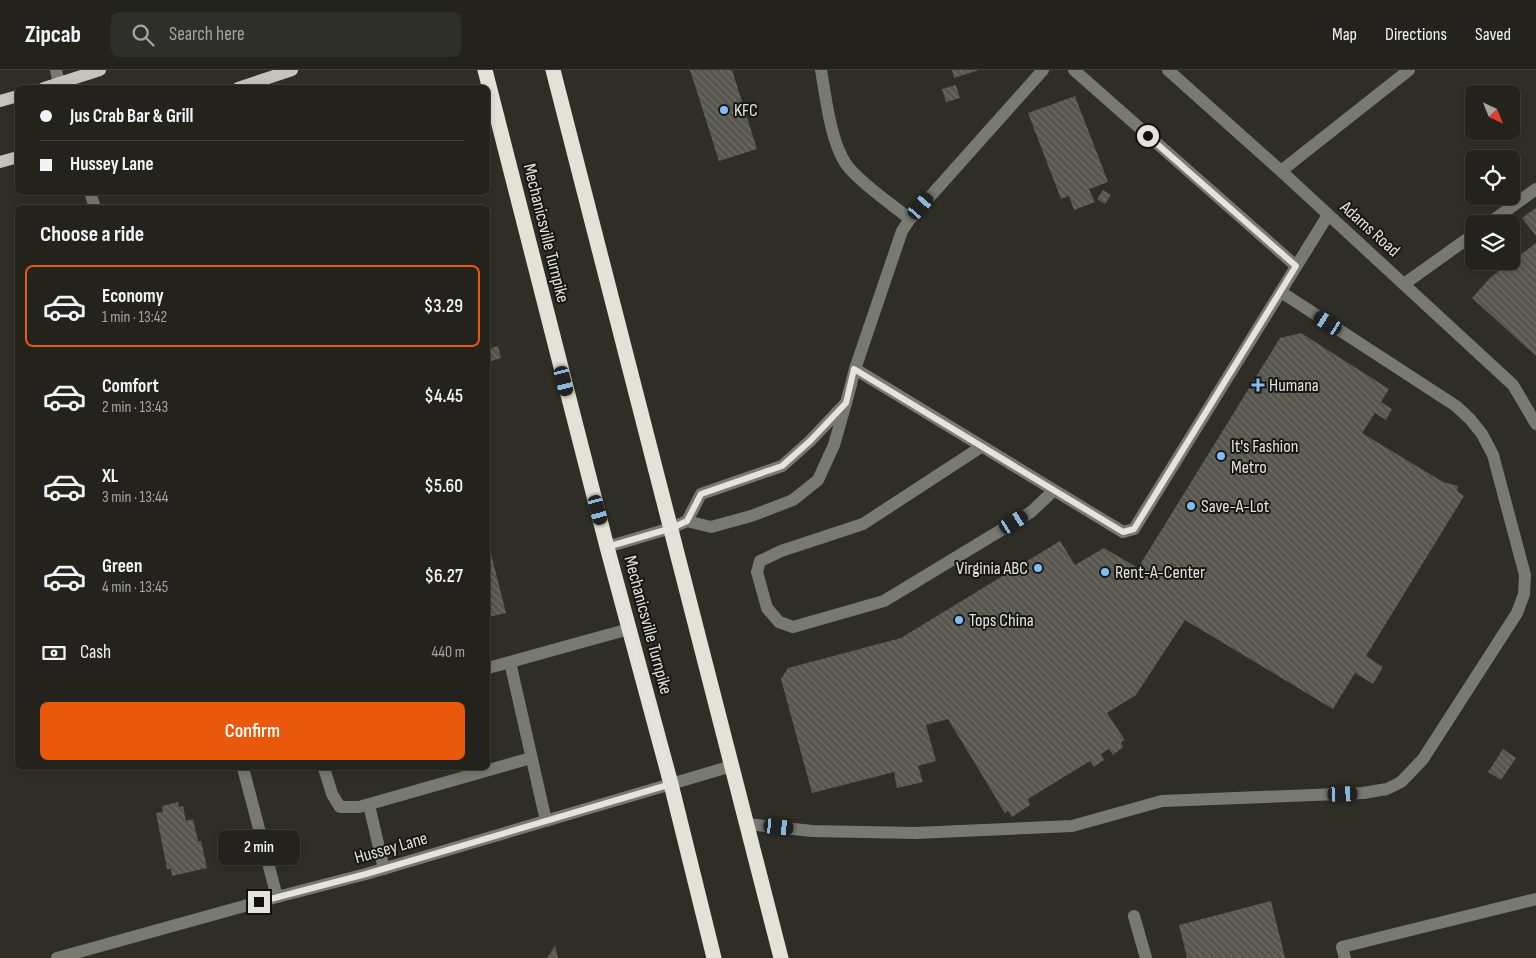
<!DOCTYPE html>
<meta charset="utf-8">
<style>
body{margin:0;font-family:"Sofia Sans Condensed",sans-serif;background:#2f2f29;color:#f1f3f6;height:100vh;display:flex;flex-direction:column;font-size:19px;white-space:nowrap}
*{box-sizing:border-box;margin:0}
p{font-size:16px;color:#a3a4a3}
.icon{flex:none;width:28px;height:28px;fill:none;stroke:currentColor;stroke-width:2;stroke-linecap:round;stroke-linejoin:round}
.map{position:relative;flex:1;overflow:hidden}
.side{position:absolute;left:15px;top:135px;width:475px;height:565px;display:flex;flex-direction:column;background:#23221c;border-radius:8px;box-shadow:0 2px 8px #0003,0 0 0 1px #403f3b}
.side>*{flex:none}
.guide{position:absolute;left:15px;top:15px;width:475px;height:110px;border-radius:8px;box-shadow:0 2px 8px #0003,0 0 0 1px #403f3b;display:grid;align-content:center;height:110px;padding:0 25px;background:#23221c}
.needle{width:32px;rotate:137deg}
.tools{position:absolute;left:1465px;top:15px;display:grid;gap:10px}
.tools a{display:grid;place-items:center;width:55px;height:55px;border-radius:8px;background:#23221c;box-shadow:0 2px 8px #0003,0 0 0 1px #403f3b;font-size:25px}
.end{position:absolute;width:22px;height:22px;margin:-11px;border:6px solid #e4e3de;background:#111;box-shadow:0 0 0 2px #111}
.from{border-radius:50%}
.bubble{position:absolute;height:35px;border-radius:8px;background:#23221c;box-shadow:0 2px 8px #0003,0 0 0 1px #403f3b;font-size:16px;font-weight:600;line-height:35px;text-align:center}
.car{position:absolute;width:15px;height:30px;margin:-15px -8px;border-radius:6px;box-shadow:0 0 4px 1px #0007;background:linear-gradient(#222 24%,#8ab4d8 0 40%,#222 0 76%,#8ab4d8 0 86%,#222 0)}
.guide b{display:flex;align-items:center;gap:18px;height:48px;font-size:19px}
.guide b+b{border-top:1px solid #403f3b}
.guide i{width:12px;height:12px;background:#f1f3f6}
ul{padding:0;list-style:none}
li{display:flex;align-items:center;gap:15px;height:82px;margin:0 10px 8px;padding:0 15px;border:2px solid transparent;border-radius:8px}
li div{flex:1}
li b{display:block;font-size:19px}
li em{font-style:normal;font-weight:600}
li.active{border-color:#ea580c}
li>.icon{width:45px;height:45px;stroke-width:1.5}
h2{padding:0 25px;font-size:22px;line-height:60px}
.pay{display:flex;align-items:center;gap:12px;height:55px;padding:0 25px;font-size:19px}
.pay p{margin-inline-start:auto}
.primary-button{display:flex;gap:10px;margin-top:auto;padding:10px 25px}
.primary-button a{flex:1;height:58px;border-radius:8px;background:#ea580c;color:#fff;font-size:20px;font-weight:600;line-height:58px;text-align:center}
header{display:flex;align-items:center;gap:30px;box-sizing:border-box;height:70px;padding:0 25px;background:#23221c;border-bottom:1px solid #403f3b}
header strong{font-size:24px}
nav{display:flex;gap:28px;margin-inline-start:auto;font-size:18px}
.search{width:350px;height:45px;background:#2f2f29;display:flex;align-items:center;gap:12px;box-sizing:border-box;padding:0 18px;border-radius:8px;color:#a3a4a3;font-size:19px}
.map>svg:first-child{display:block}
.building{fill:url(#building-back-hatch)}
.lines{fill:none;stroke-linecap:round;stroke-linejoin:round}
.minor{stroke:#797974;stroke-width:12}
.major{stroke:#c5c4bb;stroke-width:12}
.highway{stroke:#e3e2d7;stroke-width:15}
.route{stroke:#e4e3de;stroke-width:6}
.poi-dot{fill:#84bcfb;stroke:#161612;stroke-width:2}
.labels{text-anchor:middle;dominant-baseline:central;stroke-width:4;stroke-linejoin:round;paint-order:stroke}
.poi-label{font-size:18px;fill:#e4e3de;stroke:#161612;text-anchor:start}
.street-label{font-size:18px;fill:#e4e3de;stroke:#161612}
</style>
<header>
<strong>Zipcab</strong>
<div class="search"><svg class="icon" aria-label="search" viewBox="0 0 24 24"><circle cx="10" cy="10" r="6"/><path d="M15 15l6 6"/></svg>Search here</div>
<nav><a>Map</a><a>Directions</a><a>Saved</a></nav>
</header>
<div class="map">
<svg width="1536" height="888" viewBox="0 0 1536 888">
<defs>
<pattern id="building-back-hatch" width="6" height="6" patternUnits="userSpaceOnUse" patternTransform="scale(1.25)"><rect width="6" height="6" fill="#57564d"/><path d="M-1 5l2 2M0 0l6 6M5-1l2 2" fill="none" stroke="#6f6e66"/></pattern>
</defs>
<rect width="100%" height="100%" fill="#2f2e26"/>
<g class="building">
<polygon points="690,0 732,0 757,79 719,91"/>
<polygon points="952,0 979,0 954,8"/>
<polygon points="956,15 960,28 946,32 942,19"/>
<polygon points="1075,26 1108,112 1089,119 1095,132 1074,140 1069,126 1061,129 1028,43"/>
<polygon points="1103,120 1111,125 1105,134 1097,129"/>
<polygon points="1536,138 1536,166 1522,148"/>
<polygon points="1536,173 1536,286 1472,228 1490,208"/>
<polygon points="1301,263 1389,319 1381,332 1392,339 1386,350 1375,343 1362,363 1443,412 1458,416 1457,421 1464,426 1366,586 1383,597 1373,614 1355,603 1333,639 1185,550 1136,625 1107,643 1125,670 1121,672 1123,677 1113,685 1109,679 1101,684 1104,690 1094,697 1090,691 1028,729 1030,735 1012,747 1008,741 1005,743 948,649 926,655 936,691 918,696 923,712 897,718 894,702 812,723 781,609 788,598 901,568 1060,471 1075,495 1104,478 1138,498 1280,268"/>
<polygon points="498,276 501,288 488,292 488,279"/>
<polygon points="488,472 506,543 488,547"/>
<polygon points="1503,679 1516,688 1501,710 1488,702"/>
<polygon points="178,732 179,737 183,736 186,751 193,749 198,771 201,771 207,798 172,806 171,799 167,799 156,743 163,742 162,736"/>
<polygon points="1271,831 1285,888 1187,888 1179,855"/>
<polygon points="555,876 558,888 547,888"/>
</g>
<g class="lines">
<g class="minor">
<polyline points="56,0 60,18"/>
<path d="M821,0C826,28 831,78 850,99C867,118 890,133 910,149"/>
<polyline points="1074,0 1296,196"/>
<polyline points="1168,0 1281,101 1513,315 1536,354"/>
<polyline points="1281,101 1409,0"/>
<polyline points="90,122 95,138"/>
<polyline points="1488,154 1536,119"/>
<polyline points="1404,214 1474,164"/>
<polyline points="855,299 1123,462 1134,459 1328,145"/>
<polyline points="846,333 855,299 902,161 910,149 1043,0"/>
<polyline points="981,377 863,454 781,481 760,491 757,502 767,538 779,552 793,557 884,531 1031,442 1053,421"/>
<polyline points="607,477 671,458 687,451 711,457 751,446 793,430 818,410 834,375 846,333 810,371 782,396 701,424 687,451"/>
<polyline points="510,592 546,751"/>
<polyline points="488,598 629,559"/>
<polyline points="243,698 277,827"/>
<polyline points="324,698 332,724 340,737 359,737 531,688"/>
<polyline points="369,735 384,799"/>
<polyline points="747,754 812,761 915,763 1072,756 1162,731 1363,723 1387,719 1401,712 1423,689 1517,543 1524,524 1525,505 1493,385 1482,364 1470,349 1456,336 1281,222"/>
<polyline points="1134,846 1146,888"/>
<polyline points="57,888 277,827 366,804 732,696"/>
<polyline points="1345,888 1342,877 1536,829"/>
</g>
<g class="major">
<polyline points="44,18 100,0"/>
<polyline points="238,18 292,0"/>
<polyline points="0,31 18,26"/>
<polyline points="0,92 18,87"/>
</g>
<g class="highway">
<polyline points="485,0 607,477 671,714 714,888"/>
<polyline points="553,0 781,888"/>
</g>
</g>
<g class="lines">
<polyline class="route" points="259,832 366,804 671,714 607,477 672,458 687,451 701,424 782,396 810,371 846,333 854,299 1123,462 1134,459 1296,196 1148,66"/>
</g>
<g class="poi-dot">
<circle cx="724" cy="40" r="5"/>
<path d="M1255.5 307.5h5v5h5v5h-5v5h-5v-5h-5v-5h5z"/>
<circle cx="1221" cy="386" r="5"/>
<circle cx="1191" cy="436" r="5"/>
<circle cx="1038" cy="498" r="5"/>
<circle cx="1105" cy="502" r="5"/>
<circle cx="959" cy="550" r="5"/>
</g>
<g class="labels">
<g class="poi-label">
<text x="734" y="40">KFC</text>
<text x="1269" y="315">Humana</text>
<text x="1231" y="376">It's Fashion<tspan x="1231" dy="21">Metro</tspan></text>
<text x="1201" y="436">Save-A-Lot</text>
<text x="1028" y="498" text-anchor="end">Virginia ABC</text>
<text x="1115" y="502">Rent-A-Center</text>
<text x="969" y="550">Tops China</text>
</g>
<g class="street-label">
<text transform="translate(1370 159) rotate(42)">Adams Road</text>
<text transform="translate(546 163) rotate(76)">Mechanicsville Turnpike</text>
<text transform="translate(648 555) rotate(75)">Mechanicsville Turnpike</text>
<text transform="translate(391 778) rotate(-16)">Hussey Lane</text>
</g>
</g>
</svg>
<div class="tools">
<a><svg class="needle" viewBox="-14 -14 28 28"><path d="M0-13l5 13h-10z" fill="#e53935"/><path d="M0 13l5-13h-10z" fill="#a3a4a3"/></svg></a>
<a><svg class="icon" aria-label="locate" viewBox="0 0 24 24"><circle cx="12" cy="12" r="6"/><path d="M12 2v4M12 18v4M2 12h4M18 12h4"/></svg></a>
<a><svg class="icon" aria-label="layers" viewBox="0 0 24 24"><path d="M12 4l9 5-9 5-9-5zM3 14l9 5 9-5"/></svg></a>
</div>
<i class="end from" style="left:1148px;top:66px"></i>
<i class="end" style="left:259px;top:832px"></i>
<div class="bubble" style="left:218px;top:760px;width:82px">2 min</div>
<i class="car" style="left:921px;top:136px;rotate:41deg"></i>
<i class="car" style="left:1328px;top:253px;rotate:303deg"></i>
<i class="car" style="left:564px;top:311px;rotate:166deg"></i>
<i class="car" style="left:598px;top:440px;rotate:165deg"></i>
<i class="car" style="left:1014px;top:452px;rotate:59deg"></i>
<i class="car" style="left:1343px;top:724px;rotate:88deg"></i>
<i class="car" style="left:779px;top:757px;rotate:96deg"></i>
<div class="guide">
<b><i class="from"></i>Jus Crab Bar &amp; Grill</b>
<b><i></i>Hussey Lane</b>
</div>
<section class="side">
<h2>Choose a ride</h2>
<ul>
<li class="active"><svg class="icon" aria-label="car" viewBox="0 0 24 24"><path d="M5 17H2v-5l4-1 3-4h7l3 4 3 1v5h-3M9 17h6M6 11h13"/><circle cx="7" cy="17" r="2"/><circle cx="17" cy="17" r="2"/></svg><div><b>Economy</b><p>1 min · 13:42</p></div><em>$3.29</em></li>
<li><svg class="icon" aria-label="car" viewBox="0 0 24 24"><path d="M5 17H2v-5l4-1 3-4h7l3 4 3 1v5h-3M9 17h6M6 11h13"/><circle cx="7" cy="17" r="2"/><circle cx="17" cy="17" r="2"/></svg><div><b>Comfort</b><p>2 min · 13:43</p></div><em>$4.45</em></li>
<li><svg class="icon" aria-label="car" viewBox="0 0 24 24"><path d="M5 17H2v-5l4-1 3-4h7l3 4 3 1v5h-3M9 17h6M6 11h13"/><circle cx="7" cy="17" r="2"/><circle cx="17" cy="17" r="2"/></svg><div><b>XL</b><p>3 min · 13:44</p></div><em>$5.60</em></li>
<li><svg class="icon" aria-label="car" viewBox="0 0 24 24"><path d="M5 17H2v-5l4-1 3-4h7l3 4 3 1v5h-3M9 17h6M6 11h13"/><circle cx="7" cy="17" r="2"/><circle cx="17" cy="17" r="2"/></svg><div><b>Green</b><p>4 min · 13:45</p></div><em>$6.27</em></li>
</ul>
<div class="pay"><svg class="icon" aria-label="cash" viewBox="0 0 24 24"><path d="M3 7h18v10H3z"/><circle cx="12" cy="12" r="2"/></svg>Cash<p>440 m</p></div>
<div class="primary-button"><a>Confirm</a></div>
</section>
</div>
